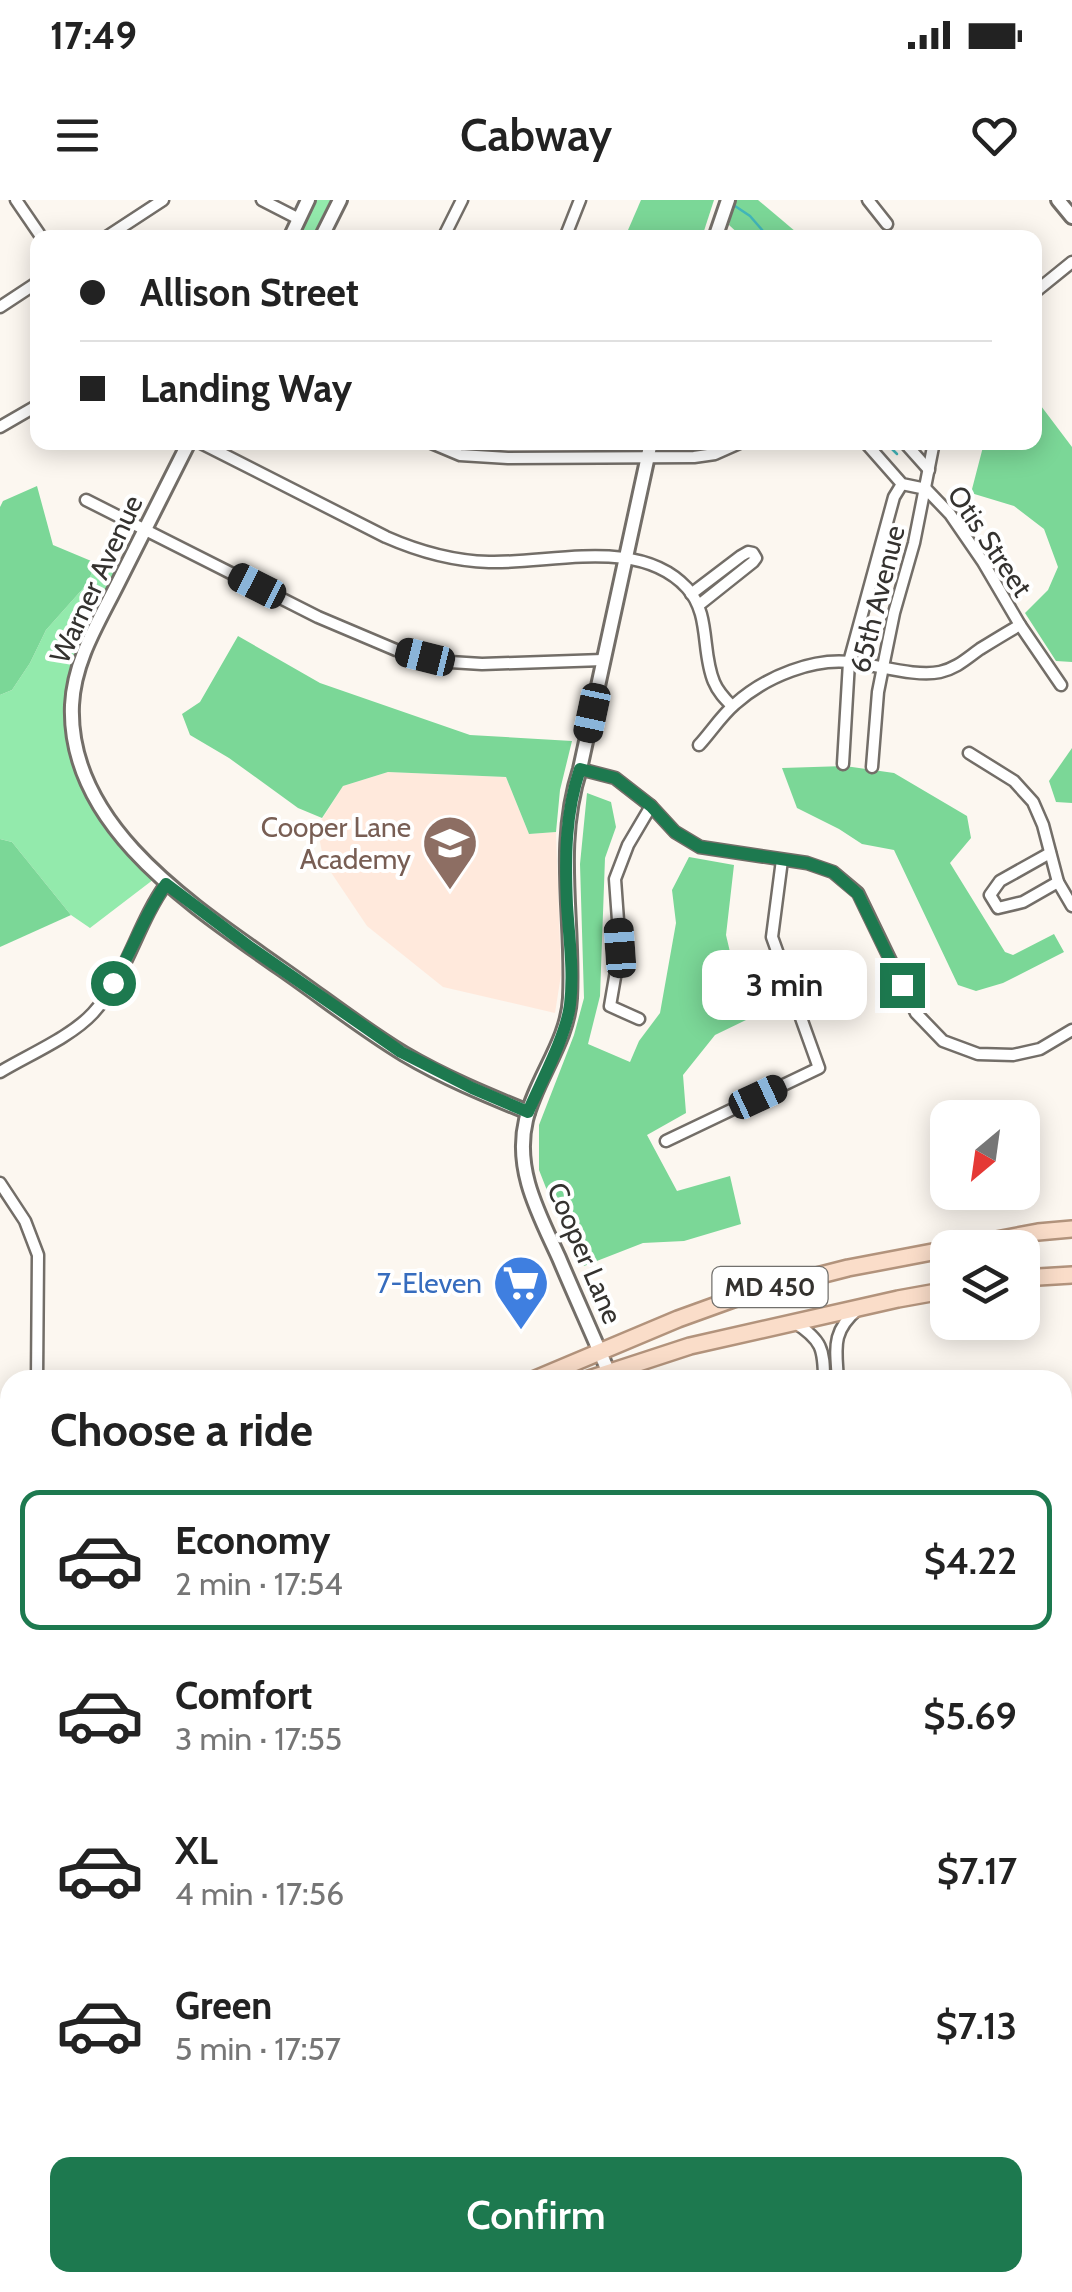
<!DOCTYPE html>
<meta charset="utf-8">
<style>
body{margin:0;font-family:Cabin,sans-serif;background:#f6f6f6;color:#222;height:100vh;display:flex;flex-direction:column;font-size:38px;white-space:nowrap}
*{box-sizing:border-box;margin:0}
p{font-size:32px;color:#767676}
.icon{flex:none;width:55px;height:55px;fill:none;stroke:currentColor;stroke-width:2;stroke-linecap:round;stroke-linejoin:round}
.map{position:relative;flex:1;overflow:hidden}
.details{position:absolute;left:0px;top:1170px;width:1072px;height:922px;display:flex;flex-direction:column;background:#fff;border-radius:30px 30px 0 0;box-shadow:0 5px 25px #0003}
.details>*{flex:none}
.hud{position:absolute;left:30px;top:30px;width:1012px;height:220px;border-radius:20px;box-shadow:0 5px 25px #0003;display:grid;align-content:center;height:220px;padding:0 50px;background:#fff}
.needle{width:65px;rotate:209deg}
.tools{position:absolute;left:930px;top:900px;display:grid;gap:20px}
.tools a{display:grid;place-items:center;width:110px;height:110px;border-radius:20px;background:#fff;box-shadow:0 5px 25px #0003;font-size:50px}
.end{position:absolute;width:45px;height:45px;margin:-22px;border:12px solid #1d794f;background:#fff;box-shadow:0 0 0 5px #fff}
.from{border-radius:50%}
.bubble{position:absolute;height:70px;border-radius:20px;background:#fff;box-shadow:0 5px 25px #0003;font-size:32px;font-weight:600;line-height:70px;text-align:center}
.car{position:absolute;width:30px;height:60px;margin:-30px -15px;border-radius:12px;box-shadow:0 0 8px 2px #0007;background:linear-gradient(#222 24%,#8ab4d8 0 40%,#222 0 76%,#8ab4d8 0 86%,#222 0)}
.hud b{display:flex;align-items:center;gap:35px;height:95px;font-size:38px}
.hud b+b{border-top:2px solid #e0e0e0}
.hud i{width:25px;height:25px;background:#222}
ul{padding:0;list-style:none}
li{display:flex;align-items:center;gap:30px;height:140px;margin:0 20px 15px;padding:0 30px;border:5px solid transparent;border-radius:20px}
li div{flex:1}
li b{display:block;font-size:38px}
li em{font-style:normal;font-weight:600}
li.on{border-color:#1d794f}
li>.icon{width:90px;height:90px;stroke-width:1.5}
h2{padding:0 50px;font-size:45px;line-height:120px}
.primary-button{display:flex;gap:20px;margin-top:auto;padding:20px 50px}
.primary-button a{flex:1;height:115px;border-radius:20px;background:#1d794f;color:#fff;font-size:40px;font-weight:600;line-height:115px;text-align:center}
.status{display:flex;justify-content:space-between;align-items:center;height:70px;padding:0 50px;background:#fff;direction:ltr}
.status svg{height:28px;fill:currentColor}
header{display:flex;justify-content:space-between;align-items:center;height:130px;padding:0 50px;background:#fff;font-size:45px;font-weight:600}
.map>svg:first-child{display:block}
.education{fill:#ffe9dc}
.green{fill:#93eaac}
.forest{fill:#7bd797}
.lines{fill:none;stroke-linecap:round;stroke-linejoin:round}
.stream{stroke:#42b6ba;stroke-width:2.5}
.minor-casing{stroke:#736e68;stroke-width:15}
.tertiary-casing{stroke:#736e68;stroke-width:18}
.primary-casing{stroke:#b2937c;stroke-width:20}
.motorway-casing{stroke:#b2937c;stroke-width:22}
.minor{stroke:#fff;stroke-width:10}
.tertiary{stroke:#fff;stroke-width:12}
.primary{stroke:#faddc9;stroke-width:15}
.motorway{stroke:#f6c7a5;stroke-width:18}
.route{stroke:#1d794f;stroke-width:12}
.labels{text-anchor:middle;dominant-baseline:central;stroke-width:8;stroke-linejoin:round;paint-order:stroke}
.shield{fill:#fff;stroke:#71706d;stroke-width:2.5}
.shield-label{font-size:25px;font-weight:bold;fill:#34322f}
.street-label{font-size:28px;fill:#34322f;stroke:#fff}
.education-label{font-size:28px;fill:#785e54;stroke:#fff;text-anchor:end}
.shop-label{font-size:28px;fill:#366cbe;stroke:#fff;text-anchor:end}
</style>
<div class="status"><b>17:49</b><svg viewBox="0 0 49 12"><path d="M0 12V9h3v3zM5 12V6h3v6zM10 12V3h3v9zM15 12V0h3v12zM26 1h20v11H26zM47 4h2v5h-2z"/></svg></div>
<header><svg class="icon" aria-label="menu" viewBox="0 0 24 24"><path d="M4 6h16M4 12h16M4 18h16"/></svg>Cabway<svg class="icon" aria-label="heart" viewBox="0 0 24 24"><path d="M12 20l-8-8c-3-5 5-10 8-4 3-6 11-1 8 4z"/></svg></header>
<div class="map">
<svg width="1072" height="2092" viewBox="0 0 1072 2092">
<rect width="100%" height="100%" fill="#fcf7f0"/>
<polygon class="education" points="388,572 506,577 529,634 556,632 561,775 555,813 443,787 367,726 324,662 317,627 343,586"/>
<g class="green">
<polygon points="313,0 334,0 315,37 294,38"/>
<polygon points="96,363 121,378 76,475 81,565 106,615 158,676 90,728 71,715 12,642 0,639 0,495 12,490 30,463 46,430 87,384"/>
</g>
<g class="forest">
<polygon points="641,0 714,0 702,37 625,37"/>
<polygon points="735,0 758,0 802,37 742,37 729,25"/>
<polygon points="1035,198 1072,247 1072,462 1056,461 1025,413 1048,390 1058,367 1044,329 1014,306 971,293 984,243 1035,242"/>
<polygon points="37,286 53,345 96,363 87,384 46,430 30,463 12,490 0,495 0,307 3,301"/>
<polygon points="238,436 320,483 470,535 572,541 560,590 556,632 529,634 506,577 388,572 343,586 322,618 298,608 229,558 190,535 182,514 200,502"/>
<polygon points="1072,548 1072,603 1056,602 1049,581"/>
<polygon points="845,566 894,573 967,616 971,638 950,663 1005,752 1013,755 1054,734 1064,752 1003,783 976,791 958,785 894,650 862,644 839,629 797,608 782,568"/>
<polygon points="587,593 611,602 616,627 605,658 600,796 588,844 630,862 639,841 660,813 676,723 672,690 689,657 734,665 726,735 746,820 715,835 683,875 686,913 647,935 677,991 730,976 741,1024 684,1041 643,1043 584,1066 557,1016 539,970 539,925 574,835 584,798 580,664"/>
<polygon points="0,639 12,642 71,715 0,747"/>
<polygon points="1072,1655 1072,1752 1063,1760 1063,1661"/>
<polygon points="1072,1884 1072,2055 1063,2068 1063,1895"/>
<polygon points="709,2083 785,2083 781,2088 772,2086 770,2092 703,2092"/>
<polygon points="815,2083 895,2083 889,2092 809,2092"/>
<polygon points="919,2083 919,2082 1052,2083 1043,2092 914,2092"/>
</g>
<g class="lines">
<g class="stream">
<polyline points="735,6 750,16 769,38"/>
<polyline points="885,242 897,254"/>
</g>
<g class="minor-casing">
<g id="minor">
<polyline points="16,0 42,38"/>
<polyline points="262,0 299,19"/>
<polyline points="868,0 887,24"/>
<polyline points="105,38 163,0"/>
<polyline points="443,38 462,0"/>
<polyline points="565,38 580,0"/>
<polyline points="1035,92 1072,62"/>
<polyline points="0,107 38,82"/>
<polyline points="0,227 38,205"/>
<path d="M199,242L386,337C420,352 452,361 489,362C551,364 639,336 687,388C711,414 701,452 714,482C718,492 725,499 732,506"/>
<polyline points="429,242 460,255 508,258 694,257 715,254 742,242"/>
<polyline points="865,242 902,284 926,289 950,314 983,362 1020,425 1061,485"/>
<polyline points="904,242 929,270"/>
<polyline points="86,300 318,417 396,450 450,462 482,464 603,460"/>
<polyline points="691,394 741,356 748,352 753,353 756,358 753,362 699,405"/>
<path d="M699,545C711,532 721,516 735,504C765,477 815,456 856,463C881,466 917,477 940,472C957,468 966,459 980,449C993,441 1006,433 1020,425"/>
<polyline points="969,553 1014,581 1033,602 1043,625 1058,682 1072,706"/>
<polyline points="843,564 849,462 894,297 902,284"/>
<polyline points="872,567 878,492 883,467 894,413 914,343 934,242"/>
<polyline points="580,569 615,578 651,606 675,632 700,647 807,663 833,672 858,693 916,813 943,841 978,854 1013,855 1040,849 1072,830"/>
<polyline points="1050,653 1000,681 990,695 998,708 1023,702 1058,682"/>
<polyline points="639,819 610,806 620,748 615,679 628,645 651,606"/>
<path d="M0,872C28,855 71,837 93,813C127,776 137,724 166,684"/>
<polyline points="666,941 819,868 772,737 782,660"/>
<polyline points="0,983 25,1021 38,1055 37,1180"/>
<path d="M794,1122C822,1140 824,1149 824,1180"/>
<path d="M838,1180C836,1148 831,1132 858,1109"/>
<polyline points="0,1704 10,1718"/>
<polyline points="0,1815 10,1814"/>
<polyline points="375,2082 377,2092"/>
<polyline points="40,2092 45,2082"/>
<polyline points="160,2092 162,2082"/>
<polyline points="270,2092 272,2082"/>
<polyline points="490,2092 497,2082"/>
<polyline points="625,2092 630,2082"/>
</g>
</g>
<g class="tertiary-casing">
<g id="tertiary">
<polyline points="1058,0 1072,17"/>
<polyline points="290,38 308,0"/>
<polyline points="321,38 340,0"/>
<polyline points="715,38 728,0"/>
<path d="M189,242C165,290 141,337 117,385C98,423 74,461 72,505C67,626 193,706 279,767C321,796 361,828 404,854C443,877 486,895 528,912"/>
<path d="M608,1171C592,1133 575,1096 559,1058C539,1014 514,970 526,920C536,878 568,841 570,798C574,719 555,646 580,569L651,242"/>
</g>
</g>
<g class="primary-casing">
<g id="primary">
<polyline points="954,1048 1038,1032 1072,1029"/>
<polyline points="1022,1078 1072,1075"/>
<polyline points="533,1180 678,1119 750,1093 848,1068 948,1049"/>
<polyline points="586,1180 690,1146 898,1099 948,1090"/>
<polyline points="0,1315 10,1315"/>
<polyline points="0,1333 10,1334"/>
</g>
</g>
<g class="motorway-casing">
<g id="motorway">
<polyline points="1062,1776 1072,1768"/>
<polyline points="1062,1876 1072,1866"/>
<polyline points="789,2092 795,2082"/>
<polyline points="898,2092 904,2082"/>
</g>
</g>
<use href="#minor" class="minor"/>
<use href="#tertiary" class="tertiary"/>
<use href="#primary" class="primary"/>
<use href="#motorway" class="motorway"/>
</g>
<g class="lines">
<path class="route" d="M113,783C133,750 144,715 166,684L251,748L401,852L472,888L528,912C541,882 566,836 570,805C574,772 569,738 567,705C565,659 565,613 580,569L615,578L651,606L675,632L700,647L807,663L833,672L858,694L902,785"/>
</g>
<defs>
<g id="school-pin" transform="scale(2.875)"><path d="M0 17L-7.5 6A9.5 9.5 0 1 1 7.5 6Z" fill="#8d6e63" stroke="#fff"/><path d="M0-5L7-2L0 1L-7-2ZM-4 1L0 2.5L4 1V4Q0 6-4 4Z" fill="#fff"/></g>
<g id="supermarket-pin" transform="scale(2.875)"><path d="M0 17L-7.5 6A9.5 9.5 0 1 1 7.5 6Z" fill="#3f7fe0" stroke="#fff"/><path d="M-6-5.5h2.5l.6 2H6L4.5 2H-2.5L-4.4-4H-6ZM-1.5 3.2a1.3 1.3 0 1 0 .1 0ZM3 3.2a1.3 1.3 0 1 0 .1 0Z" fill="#fff"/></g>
</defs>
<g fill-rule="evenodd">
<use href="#school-pin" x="450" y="643"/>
<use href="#supermarket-pin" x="521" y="1083"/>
</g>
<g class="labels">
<rect class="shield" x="712.5" y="1067" width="115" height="40" rx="8"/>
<g class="shield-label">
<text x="770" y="1087">MD 450</text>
</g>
<g class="street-label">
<text transform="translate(990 341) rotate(56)">Otis Street</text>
<text transform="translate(96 379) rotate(-65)">Warner Avenue</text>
<text transform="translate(877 399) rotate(-76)">65th Avenue</text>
<text transform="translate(585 1053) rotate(67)">Cooper Lane</text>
</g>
<g class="education-label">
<text x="411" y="627">Cooper Lane<tspan x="411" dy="32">Academy</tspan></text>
</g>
<g class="shop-label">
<text x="482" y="1083">7-Eleven</text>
</g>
</g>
</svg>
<div class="tools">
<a><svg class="needle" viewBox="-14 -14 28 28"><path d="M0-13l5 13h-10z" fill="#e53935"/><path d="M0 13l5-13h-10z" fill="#767676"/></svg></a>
<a><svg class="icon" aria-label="layers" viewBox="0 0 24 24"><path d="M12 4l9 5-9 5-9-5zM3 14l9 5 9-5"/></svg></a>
</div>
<i class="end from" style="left:113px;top:783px"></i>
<i class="end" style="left:902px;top:785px"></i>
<div class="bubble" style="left:702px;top:750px;width:165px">3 min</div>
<i class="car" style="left:257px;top:386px;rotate:297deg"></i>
<i class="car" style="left:425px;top:457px;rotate:284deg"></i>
<i class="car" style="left:592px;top:513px;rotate:192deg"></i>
<i class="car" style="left:620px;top:748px;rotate:356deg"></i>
<i class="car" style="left:758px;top:897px;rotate:65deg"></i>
<div class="hud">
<b><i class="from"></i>Allison Street</b>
<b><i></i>Landing Way</b>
</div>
<section class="details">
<h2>Choose a ride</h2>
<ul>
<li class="on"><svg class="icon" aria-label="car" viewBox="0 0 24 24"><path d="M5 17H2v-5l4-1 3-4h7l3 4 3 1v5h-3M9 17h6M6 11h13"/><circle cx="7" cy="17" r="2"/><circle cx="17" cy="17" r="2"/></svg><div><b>Economy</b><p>2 min · 17:54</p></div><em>$4.22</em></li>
<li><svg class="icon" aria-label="car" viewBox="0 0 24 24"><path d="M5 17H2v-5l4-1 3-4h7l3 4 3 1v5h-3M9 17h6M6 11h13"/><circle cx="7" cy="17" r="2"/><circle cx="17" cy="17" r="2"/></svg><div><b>Comfort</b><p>3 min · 17:55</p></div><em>$5.69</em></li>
<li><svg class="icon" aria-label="car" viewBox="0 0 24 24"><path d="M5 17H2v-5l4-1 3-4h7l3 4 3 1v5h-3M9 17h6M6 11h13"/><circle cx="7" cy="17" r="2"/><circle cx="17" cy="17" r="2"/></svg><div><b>XL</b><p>4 min · 17:56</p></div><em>$7.17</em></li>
<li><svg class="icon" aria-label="car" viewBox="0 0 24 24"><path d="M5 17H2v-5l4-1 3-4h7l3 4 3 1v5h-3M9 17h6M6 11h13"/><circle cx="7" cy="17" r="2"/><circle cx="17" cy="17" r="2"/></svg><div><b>Green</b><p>5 min · 17:57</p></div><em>$7.13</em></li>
</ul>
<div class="primary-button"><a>Confirm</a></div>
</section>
</div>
